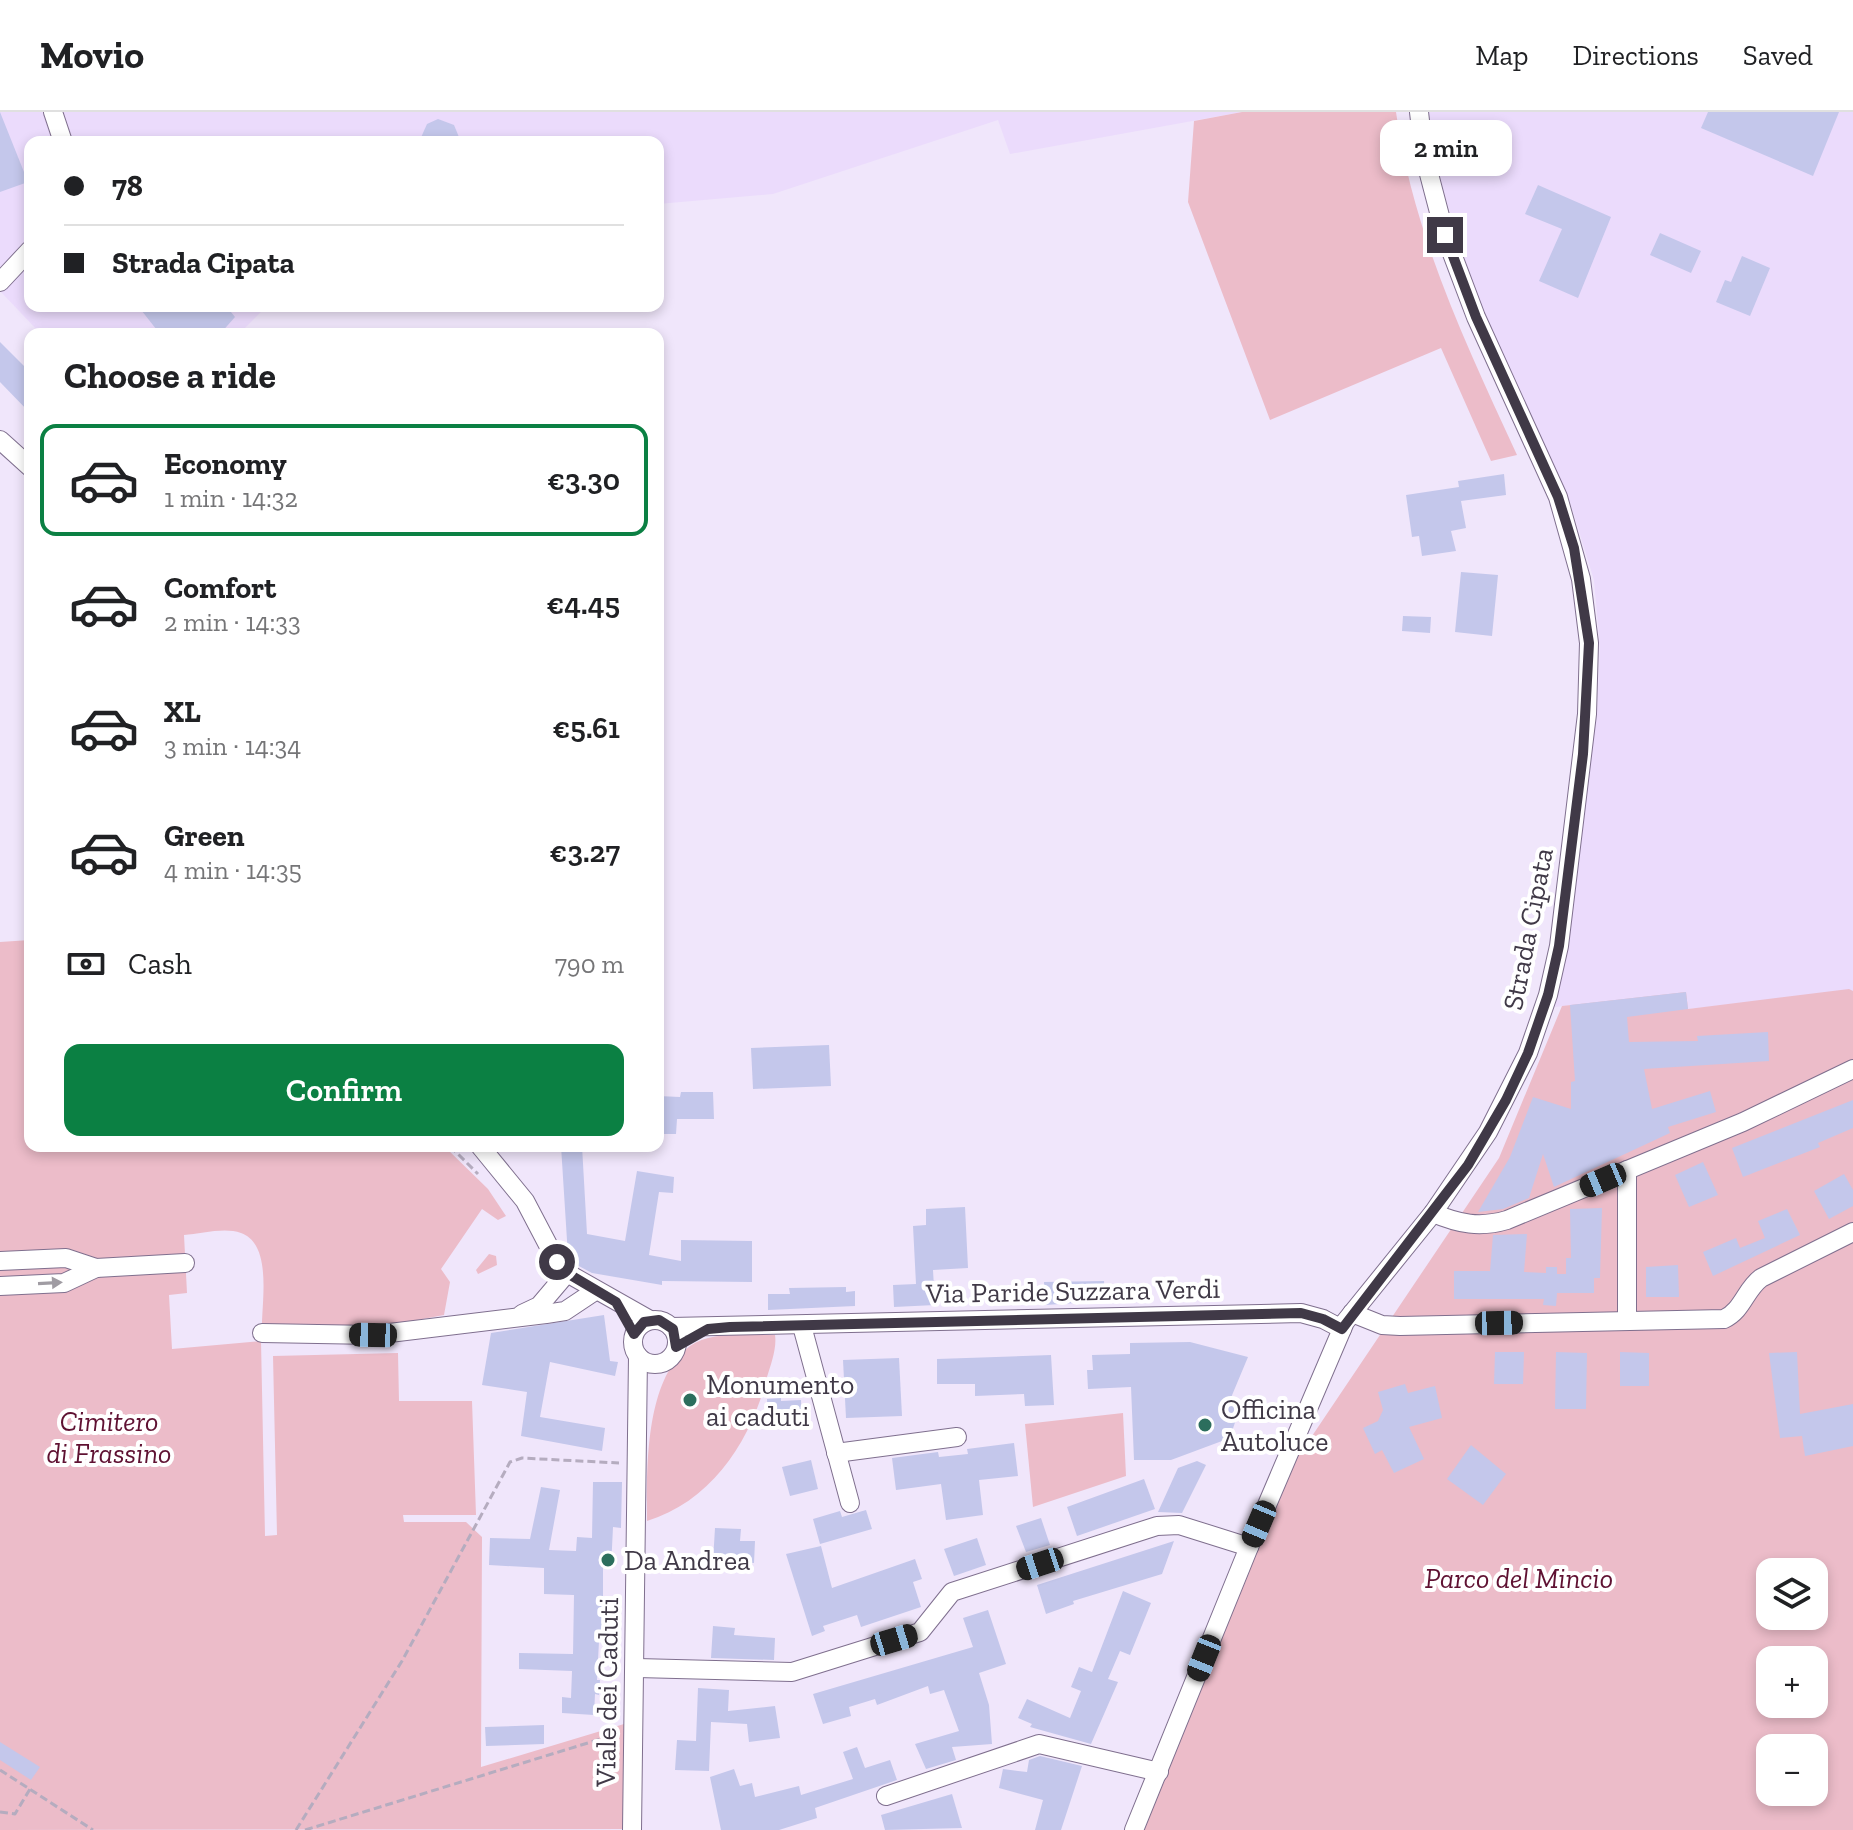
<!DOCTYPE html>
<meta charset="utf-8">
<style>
body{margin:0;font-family:"Zilla Slab",serif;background:#f2f2f2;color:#202124;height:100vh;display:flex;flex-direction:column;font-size:30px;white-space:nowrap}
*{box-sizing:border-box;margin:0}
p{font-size:26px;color:#757577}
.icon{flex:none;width:44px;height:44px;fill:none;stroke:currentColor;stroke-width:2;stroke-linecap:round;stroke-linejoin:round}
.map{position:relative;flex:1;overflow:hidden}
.drawer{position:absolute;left:24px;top:216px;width:640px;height:824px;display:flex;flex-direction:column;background:#fff;border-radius:16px;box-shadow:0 4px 12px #0003}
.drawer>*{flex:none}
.guide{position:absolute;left:24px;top:24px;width:640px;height:176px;border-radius:16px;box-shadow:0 4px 12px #0003;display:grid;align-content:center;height:176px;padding:0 40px;background:#fff}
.buttons{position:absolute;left:1756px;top:1446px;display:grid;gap:16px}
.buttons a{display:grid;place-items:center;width:72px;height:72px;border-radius:16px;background:#fff;box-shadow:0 4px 12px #0003;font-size:40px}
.end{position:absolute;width:36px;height:36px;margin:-18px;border:10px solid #403947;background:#fff;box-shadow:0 0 0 4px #fff}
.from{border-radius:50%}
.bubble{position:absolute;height:56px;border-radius:16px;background:#fff;box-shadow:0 4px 12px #0003;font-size:26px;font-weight:600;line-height:56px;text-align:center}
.car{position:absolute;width:24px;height:48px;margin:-24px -12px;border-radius:10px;box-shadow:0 0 6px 2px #0007;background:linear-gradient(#222 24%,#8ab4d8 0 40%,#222 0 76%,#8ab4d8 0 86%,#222 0)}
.guide b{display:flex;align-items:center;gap:28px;height:76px;font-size:30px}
.guide b+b{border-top:2px solid #e0e0e0}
.guide i{width:20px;height:20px;background:#202124}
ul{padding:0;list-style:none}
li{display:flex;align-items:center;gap:24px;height:112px;margin:0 16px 12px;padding:0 24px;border:4px solid transparent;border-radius:16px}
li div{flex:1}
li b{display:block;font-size:30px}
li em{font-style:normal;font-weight:600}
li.on{border-color:#0b8043}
li>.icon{width:72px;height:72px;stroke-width:1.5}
h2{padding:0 40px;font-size:36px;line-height:96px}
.pay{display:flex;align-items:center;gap:20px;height:88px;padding:0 40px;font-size:30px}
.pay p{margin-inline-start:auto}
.cta{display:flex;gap:16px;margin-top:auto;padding:16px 40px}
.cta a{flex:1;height:92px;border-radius:16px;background:#0b8043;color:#fff;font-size:32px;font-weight:600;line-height:92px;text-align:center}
header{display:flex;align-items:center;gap:48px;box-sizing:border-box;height:112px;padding:0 40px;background:#fff;border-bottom:2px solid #e0e0e0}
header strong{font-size:38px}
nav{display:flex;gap:44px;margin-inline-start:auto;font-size:28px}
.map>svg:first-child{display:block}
.built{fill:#ebdbfc}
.green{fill:#ecbcc9;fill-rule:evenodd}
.building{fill:#c4c7eb}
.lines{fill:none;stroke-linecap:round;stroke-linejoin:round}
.minor-casing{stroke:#7f6f8e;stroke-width:20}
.path{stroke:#b5acbf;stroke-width:3;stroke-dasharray:8 4;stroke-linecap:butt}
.minor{stroke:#fff;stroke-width:18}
.oneway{fill:#a09ca3}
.route{stroke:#403947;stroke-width:10}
.poi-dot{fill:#2c6e5d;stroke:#fff;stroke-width:3}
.labels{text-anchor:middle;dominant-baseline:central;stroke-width:8;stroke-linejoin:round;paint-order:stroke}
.street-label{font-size:28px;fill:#403947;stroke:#fff}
.poi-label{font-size:28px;fill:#403947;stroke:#fff;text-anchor:start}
.park-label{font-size:28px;font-style:italic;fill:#5f1132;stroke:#fff}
</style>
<header>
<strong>Movio</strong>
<nav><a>Map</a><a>Directions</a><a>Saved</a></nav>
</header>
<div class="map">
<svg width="1853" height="1718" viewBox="0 0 1853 1718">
<rect width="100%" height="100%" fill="#f0e6fb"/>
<g class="built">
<polygon points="0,0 1242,0 1010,42 998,8 773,82 658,92 658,30 30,30 30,194 278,194 262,199 239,222 41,222 0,179"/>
<polygon points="1429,0 1853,0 1853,879 1688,897 1686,880 1555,895 1597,603 1600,536 1594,468 1570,390 1483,204 1445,84 1433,37"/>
</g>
<g class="green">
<path d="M1242,0H1396C1413,122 1466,232 1517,343L1491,349L1441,236L1270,308L1188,90L1194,9Z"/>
<path d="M30,828V1034H444L488,1077L506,1104L498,1108L482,1097L441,1157L450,1170L444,1203L391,1213L262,1214C262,1188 272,1132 241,1121C224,1115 201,1122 184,1123L187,1181L169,1183L172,1237L261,1229L265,1424L277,1423L273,1244L398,1241L399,1289H472L476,1403H403L404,1410H466L482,1425L481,1655L624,1612V1717L0,1718V830Z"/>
<path d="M1849,877L1853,879V1718H1133L1269,1388L1307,1326L1310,1327L1499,1046L1562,894L1686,880L1688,897ZM1770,1460H1814V1504H1770ZM1770,1548H1814V1592H1770ZM1770,1636H1814V1680H1770Z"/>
<polygon points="489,1142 496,1144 497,1153 478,1162 476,1158"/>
<path d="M775,1223C777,1236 771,1252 767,1265C751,1329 712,1389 647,1409C647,1359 644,1268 690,1234C711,1219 750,1223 775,1223Z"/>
<polygon points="1123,1301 1126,1364 1033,1395 1025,1312"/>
</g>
<g class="building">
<polygon points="0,0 28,70 0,80"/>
<polygon points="1708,0 1839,0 1813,64 1701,16"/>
<polygon points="438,7 454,13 461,30 419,30 427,12"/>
<polygon points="1538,73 1611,105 1578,186 1539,169 1562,117 1525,102"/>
<polygon points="1660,121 1701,139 1691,161 1650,143"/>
<polygon points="1742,144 1770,156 1750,204 1716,190 1725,168 1731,170"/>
<polygon points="138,194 226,194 235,205 220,222 160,222"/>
<polygon points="0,230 30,260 30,301 0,270"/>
<polygon points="1504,362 1506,383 1461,389 1466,416 1451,419 1456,439 1422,444 1419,424 1412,425 1406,383 1459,375 1458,369"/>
<polygon points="1461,460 1498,463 1492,524 1455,520"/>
<polygon points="1403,504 1431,505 1430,521 1402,519"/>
<polygon points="1686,880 1688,897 1627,905 1629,930 1698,929 1697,924 1768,920 1769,949 1644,957 1652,997 1710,979 1716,1000 1668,1015 1670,1021 1554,1075 1543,1042 1529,1086 1503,1097 1478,1100 1510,1045 1533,985 1571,997 1571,970 1575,969 1570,893"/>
<polygon points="829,933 831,974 753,977 751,936"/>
<polygon points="681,980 713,980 714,1007 677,1007 676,1022 658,1022 658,984 680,985"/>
<polygon points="1853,988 1853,1016 1818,1031 1820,1035 1743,1065 1732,1036"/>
<polygon points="561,1034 582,1034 587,1122 625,1129 637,1059 674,1065 673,1081 659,1080 649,1143 681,1149 681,1128 752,1129 752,1170 662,1169 662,1173 592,1161 575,1152 568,1144"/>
<polygon points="1703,1050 1718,1083 1689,1095 1675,1063"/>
<polygon points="1844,1062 1853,1078 1853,1094 1829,1107 1814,1079"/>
<polygon points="965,1095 968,1156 933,1158 935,1193 894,1195 893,1173 916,1172 913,1114 926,1113 926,1097"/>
<polygon points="1602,1096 1600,1166 1594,1166 1594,1181 1557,1181 1556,1194 1543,1193 1544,1187 1454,1187 1454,1159 1490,1159 1493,1123 1527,1122 1524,1160 1546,1161 1546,1155 1557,1155 1557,1162 1566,1162 1566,1146 1571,1146 1570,1097"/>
<polygon points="1787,1097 1800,1123 1713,1164 1703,1140 1736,1126 1740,1136 1765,1126 1758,1109"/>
<polygon points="1678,1153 1679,1185 1646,1185 1646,1155"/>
<polygon points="1104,1169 1105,1189 1045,1193 1044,1170"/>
<polygon points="846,1175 846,1180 855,1179 855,1194 768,1198 768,1182 790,1182 789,1176"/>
<polygon points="604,1203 610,1249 618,1250 615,1264 550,1250 540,1305 605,1316 602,1339 521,1324 527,1280 482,1273 491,1221"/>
<polygon points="1190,1230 1248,1245 1230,1288 1241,1293 1228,1331 1222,1329 1171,1348 1134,1348 1131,1275 1088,1277 1087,1258 1093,1258 1092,1243 1130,1242 1130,1231"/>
<polygon points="1495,1240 1524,1240 1523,1272 1494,1272"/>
<polygon points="1556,1240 1587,1241 1586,1297 1555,1297"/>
<polygon points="1620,1240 1649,1241 1649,1274 1620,1274"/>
<polygon points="1797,1240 1800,1302 1853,1292 1853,1334 1805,1344 1802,1324 1780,1326 1769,1241"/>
<polygon points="1051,1243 1054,1293 1025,1294 1024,1282 975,1284 975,1272 937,1272 937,1247"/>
<polygon points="899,1246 902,1304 846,1306 843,1248"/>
<polygon points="1405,1272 1408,1281 1435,1274 1442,1306 1409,1315 1424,1347 1394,1361 1382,1338 1375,1342 1363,1316 1378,1309 1383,1298 1378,1280"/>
<polygon points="781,1286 781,1289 801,1288 802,1314 768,1316 767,1287"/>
<polygon points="1014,1331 1018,1364 979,1368 983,1403 946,1408 941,1372 896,1378 892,1346 938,1340 939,1345 968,1342 967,1337"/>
<polygon points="1471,1333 1506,1362 1483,1393 1447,1367"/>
<polygon points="811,1348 818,1377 790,1384 782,1355"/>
<polygon points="1197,1349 1206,1353 1182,1401 1158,1400 1178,1356"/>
<polygon points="1144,1367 1155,1397 1077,1424 1067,1395"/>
<polygon points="593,1370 622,1370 621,1416 613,1415 611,1456 603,1456 603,1530 599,1529 597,1568 600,1568 599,1583 595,1582 594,1603 562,1601 562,1585 571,1586 572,1559 519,1557 519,1541 573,1542 574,1483 544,1482 544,1456 489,1453 490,1426 530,1427 541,1375 560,1378 549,1438 576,1439 577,1425 592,1426"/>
<polygon points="866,1398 872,1417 820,1432 813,1407 840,1399 842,1405"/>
<polygon points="1041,1406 1050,1433 1026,1440 1016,1414"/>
<polygon points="715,1416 741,1417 740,1429 755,1429 754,1451 713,1449"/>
<polygon points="977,1426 986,1453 954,1464 944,1437"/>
<polygon points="1174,1429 1162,1462 1073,1489 1074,1492 1046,1502 1037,1473"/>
<polygon points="821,1434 832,1476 915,1447 922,1467 913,1470 921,1495 861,1515 857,1503 823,1514 825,1519 812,1524 786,1442"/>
<polygon points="1123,1479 1151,1491 1130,1543 1120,1539 1108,1567 1118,1570 1091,1632 1030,1615 1032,1612 1018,1606 1027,1587 1070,1606 1081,1579 1071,1575 1079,1555 1092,1560"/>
<polygon points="988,1498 1006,1552 979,1561 989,1593 992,1632 952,1635 956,1648 926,1657 915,1632 959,1619 944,1578 930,1582 928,1574 877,1593 875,1587 849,1595 851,1604 823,1612 813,1582 973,1535 963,1506"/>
<polygon points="713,1514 735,1516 734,1523 775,1526 774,1548 711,1546"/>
<polygon points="698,1576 729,1578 728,1599 775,1594 780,1626 749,1630 747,1612 711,1610 709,1659 675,1658 677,1628 696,1629"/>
<polygon points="544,1613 544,1632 486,1634 485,1615"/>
<polygon points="0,1630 40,1655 31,1668 0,1648"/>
<polygon points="857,1635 865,1656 890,1648 897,1668 815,1696 817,1706 779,1718 721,1718 710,1665 734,1657 740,1674 752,1671 755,1685 799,1674 801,1683 853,1667 843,1640"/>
<polygon points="1040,1644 1082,1654 1061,1718 1035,1718 1043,1688 999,1676 1003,1657 1027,1660 1029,1648"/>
<polygon points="952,1682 962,1716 885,1718 881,1703"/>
</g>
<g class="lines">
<g class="minor-casing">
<g id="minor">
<polyline points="53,0 63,30"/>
<polyline points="0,170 30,138"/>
<polyline points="0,328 30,355"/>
<polyline points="480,1034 525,1089 557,1150 567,1161 650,1208"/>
<polyline points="1627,1058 1627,1209"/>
<path d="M1433,1101C1459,1112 1480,1116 1507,1108L1743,1010L1853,957"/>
<polyline points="0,1149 66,1146 96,1156 185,1151"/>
<polyline points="0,1174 64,1171 96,1156"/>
<path d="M1352,1201L1382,1213L1400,1214L1724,1207C1743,1198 1745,1178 1761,1166L1853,1120"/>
<polyline points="522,1202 539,1194 567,1161"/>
<circle cx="655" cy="1230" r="22"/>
<polyline points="802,1214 850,1391"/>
<polyline points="671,1215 1301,1201 1323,1207 1342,1217"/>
<polyline points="262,1221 373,1223 546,1202 565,1199 595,1179"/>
<polyline points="836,1341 957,1325"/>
<polyline points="637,1556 792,1560 920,1520 952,1480 1157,1414 1179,1413 1249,1435"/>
<polyline points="886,1684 1039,1632 1159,1660"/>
<polyline points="632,1718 638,1244"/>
<polyline points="1134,1718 1249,1435 1345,1210 1433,1101 1488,1020 1528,941 1548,883 1559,834 1587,602 1589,531 1581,467 1558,385 1476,205 1445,123 1424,43 1419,0"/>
</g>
</g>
<g class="path">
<polyline points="450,1034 478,1062"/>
<polyline points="0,1658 93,1718"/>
<polyline points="0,1700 15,1702 30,1677"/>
<polyline points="296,1718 402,1549 510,1350 522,1346 619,1351"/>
<polyline points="305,1718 617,1622"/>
</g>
<use href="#minor" class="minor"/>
</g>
<defs><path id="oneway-solid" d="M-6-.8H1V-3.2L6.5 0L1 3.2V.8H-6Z" transform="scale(2)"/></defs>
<use class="oneway" href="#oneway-solid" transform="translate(50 1171) rotate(-3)"/>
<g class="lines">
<polyline class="route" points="557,1150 567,1161 616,1190 634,1222 644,1210 659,1208 673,1217 676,1235 708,1217 730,1215 1301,1201 1323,1207 1342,1217 1468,1053 1506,988 1528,941 1548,883 1559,834 1583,642 1589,531 1574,436 1558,385 1476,205 1445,123"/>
</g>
<g class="poi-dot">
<circle cx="690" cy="1288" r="8"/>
<circle cx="1205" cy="1313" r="8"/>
<circle cx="608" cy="1448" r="8"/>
</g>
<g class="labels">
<g class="street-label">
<text transform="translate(1528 817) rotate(-79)">Strada Cipata</text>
<text transform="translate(1073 1179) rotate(-1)">Via Paride Suzzara Verdi</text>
<text transform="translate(607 1580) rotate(-89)">Viale dei Caduti</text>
</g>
<g class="poi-label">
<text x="706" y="1272">Monumento<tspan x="706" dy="32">ai caduti</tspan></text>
<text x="1221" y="1297">Officina<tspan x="1221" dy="32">Autoluce</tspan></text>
<text x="624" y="1448">Da Andrea</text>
</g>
<g class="park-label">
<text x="109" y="1309">Cimitero<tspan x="109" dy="32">di Frassino</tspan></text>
<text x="1519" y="1466">Parco del Mincio</text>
</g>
</g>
</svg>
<div class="buttons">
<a><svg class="icon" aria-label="layers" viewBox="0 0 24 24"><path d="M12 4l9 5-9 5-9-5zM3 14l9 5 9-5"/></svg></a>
<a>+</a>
<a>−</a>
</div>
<i class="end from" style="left:557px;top:1150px"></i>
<i class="end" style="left:1445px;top:123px"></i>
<div class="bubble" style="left:1380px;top:8px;width:132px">2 min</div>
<i class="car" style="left:1603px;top:1068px;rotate:247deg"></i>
<i class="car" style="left:1499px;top:1211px;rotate:89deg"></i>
<i class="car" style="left:373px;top:1223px;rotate:271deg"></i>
<i class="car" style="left:1259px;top:1412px;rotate:203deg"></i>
<i class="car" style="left:1040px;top:1452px;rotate:252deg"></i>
<i class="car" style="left:894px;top:1528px;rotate:73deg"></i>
<i class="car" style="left:1204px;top:1546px;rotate:202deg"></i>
<div class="guide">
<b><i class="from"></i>78</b>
<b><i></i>Strada Cipata</b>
</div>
<section class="drawer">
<h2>Choose a ride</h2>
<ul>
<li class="on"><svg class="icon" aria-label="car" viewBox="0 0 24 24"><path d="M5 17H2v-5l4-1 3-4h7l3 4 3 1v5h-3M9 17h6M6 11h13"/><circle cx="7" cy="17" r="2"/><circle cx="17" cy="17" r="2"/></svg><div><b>Economy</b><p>1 min · 14:32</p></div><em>€3.30</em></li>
<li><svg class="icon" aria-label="car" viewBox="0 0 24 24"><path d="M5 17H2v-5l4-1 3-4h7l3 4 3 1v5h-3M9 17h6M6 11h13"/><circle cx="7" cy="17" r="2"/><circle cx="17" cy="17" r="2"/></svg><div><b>Comfort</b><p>2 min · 14:33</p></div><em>€4.45</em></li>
<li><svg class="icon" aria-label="car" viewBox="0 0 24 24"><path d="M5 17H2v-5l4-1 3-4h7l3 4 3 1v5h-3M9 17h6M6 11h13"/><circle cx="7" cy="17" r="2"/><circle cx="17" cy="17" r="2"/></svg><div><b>XL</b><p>3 min · 14:34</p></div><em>€5.61</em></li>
<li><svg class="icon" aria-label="car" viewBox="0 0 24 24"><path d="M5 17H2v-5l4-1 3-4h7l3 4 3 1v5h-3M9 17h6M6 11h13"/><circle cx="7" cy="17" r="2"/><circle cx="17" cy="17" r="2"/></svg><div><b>Green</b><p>4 min · 14:35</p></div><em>€3.27</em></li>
</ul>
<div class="pay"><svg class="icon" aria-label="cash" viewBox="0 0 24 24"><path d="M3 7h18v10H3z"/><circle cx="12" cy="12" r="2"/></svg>Cash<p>790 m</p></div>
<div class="cta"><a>Confirm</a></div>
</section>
</div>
